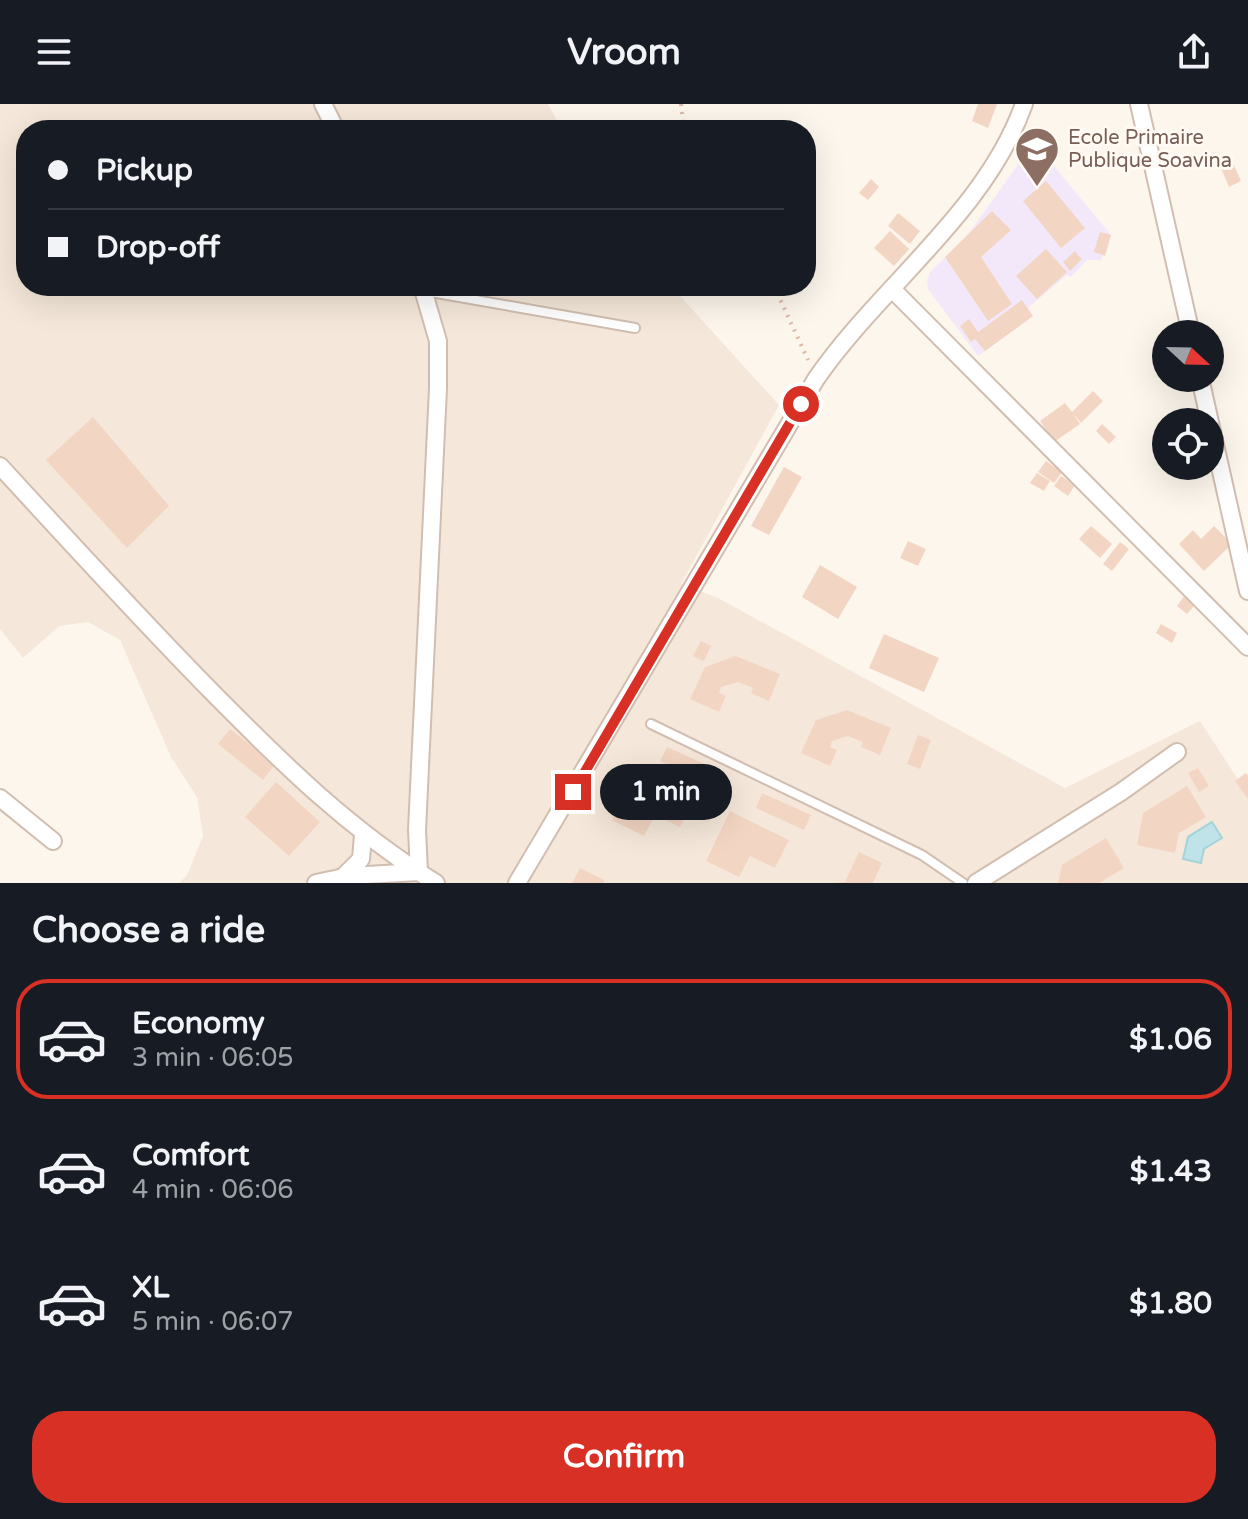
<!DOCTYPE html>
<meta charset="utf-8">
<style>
body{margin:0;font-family:"Varela Round",sans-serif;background:#20242c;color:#f1f3f6;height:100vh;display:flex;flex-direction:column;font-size:30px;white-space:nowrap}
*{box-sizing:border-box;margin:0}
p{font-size:26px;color:#9ea1a6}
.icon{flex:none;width:44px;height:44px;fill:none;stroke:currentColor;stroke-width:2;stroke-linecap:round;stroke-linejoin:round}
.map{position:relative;height:779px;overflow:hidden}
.sheet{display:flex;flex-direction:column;background:#171b24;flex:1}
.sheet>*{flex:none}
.banner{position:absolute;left:16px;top:16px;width:800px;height:176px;border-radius:32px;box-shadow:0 8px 32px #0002;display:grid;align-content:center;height:176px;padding:0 32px;background:#171b24}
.needle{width:52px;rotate:112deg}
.tools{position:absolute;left:1152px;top:216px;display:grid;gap:16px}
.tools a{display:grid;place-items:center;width:72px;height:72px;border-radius:50%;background:#171b24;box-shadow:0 8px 32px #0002;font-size:40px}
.end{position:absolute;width:36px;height:36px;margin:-18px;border:10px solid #d93025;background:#fff;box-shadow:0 0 0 4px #fff}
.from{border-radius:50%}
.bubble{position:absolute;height:56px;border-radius:28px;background:#171b24;box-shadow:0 8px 32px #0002;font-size:26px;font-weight:800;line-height:56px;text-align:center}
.banner b{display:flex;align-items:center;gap:28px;height:76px;font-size:30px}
.banner b+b{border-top:2px solid #363941}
.banner i{width:20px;height:20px;background:#f1f3f6}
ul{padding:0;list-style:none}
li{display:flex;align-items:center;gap:24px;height:120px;margin:0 16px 12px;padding:0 16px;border:4px solid transparent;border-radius:32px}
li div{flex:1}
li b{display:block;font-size:30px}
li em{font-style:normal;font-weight:800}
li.current{border-color:#d93025}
li>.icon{width:72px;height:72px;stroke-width:1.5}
h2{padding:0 32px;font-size:36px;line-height:96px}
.cta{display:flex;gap:16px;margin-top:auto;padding:16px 32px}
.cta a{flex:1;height:92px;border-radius:32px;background:#d93025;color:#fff;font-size:32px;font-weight:800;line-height:92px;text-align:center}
header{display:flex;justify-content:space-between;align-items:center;height:104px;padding:0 32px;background:#171b24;font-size:36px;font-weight:800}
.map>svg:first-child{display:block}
.residential{fill:#f5e8da}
.education{fill:#f3e8fa}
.water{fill:#bfe3e8;stroke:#a5d3da;stroke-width:2}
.building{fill:#f3d5c3}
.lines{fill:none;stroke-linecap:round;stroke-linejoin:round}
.service-casing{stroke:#d1beb0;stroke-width:12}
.minor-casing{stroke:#d1beb0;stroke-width:20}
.path{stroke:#d9b8a5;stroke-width:4;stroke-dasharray:2 6;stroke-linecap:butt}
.service{stroke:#fff;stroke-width:8}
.minor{stroke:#fff;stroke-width:16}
.route{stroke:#d93025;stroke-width:10}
.labels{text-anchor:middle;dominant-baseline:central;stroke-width:6;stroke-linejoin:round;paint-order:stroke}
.education-label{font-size:20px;fill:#785e54;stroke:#fffaf3;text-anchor:start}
</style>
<header><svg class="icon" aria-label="menu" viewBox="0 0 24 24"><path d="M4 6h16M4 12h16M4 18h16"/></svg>Vroom<svg class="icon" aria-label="share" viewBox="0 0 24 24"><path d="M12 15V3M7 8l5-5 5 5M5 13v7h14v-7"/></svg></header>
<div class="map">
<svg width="1248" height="779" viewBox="0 0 1248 779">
<rect width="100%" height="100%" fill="#fdf6ec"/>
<polygon class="residential" points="0,0 548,0 562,26 26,26 26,182 671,182 779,301 681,480 718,494 1065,684 1200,617 1248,691 1248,779 179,779 187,771 203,732 197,693 171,653 120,536 88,518 59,522 23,554 0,525"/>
<polygon class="education" points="1034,38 1111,131 1101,156 1087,156 1071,173 1067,171 1028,204 1033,212 978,252 928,185 927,176 930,168 967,132"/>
<polygon class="water" points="1212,718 1222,734 1204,745 1201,759 1183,755 1188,733"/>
<g class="building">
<polygon points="978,0 997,0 988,24 972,17"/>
<polygon points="1233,59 1241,77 1229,83 1221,64"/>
<polygon points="871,75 879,83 868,96 859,89"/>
<polygon points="1046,77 1085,124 1061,144 1023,97"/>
<polygon points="992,107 1011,126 981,153 1012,200 988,217 945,153"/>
<polygon points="898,109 920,127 910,140 888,122"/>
<polygon points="890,127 909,145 894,162 874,144"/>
<polygon points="1100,128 1111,131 1105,152 1094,148"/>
<polygon points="1046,145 1067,168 1037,195 1016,172"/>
<polygon points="1075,147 1082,155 1070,167 1063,158"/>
<polygon points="1022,196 1033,212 985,247 975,235 971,238 960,222 969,215 978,228"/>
<polygon points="1093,287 1103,297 1081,319 1073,310 1080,320 1054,338 1040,317 1065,299 1072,308"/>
<polygon points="93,313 169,402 127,444 46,356"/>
<polygon points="1102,320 1116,333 1109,340 1096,327"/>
<polygon points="1046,357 1062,368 1054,379 1038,368"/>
<polygon points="784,363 802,373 769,431 751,422"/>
<polygon points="1037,369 1050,377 1044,387 1030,379"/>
<polygon points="1061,372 1075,381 1068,392 1054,382"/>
<polygon points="1091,422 1112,440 1100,454 1079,435"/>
<polygon points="1214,422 1232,440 1204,467 1179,440 1193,426 1201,435"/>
<polygon points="908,437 926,445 918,462 900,454"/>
<polygon points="1120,438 1129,445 1112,467 1103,460"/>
<polygon points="820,461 857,483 838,515 802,493"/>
<polygon points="1188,487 1199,496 1187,510 1177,502"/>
<polygon points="1161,520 1177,529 1172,539 1156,529"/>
<polygon points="884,530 939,554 924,588 869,564"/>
<polygon points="701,537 711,542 704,557 693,552"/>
<polygon points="736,552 780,570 769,597 751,589 753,584 738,578 721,583 719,589 726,592 719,608 690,595 705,563"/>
<polygon points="847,606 891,624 880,651 861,643 863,638 848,632 832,637 830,643 837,646 830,662 801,649 816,616"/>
<polygon points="230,625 275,660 263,676 218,640"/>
<polygon points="918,631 931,636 920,665 907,660"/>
<polygon points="667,643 718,666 711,681 660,657"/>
<polygon points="1198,664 1209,682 1199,688 1188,669"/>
<polygon points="636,666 694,695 680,723 655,711 644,732 612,716"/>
<polygon points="1246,669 1248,672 1248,695 1235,677"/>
<polygon points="276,678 320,718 289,752 245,713"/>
<polygon points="1187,682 1206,713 1179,729 1175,749 1137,741 1143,709"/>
<polygon points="762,689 811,711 804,726 756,704"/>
<polygon points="730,707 789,736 775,764 750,752 739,773 706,757"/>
<polygon points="1106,734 1124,764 1099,779 1058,779 1062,761"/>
<polygon points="859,748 882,759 873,779 833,779 845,778"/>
<polygon points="580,764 604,776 603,779 572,779"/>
</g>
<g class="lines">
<g class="service-casing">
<g id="service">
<polyline points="425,187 635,224"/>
<polyline points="651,620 922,751 963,779"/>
</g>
</g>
<g class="minor-casing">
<g id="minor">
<polyline points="323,0 336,26"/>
<polyline points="1139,0 1191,230"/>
<polyline points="892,185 1248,543"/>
<polyline points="1200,274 1248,487"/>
<path d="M0,362C70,438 140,515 213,589C284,661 350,726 436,779"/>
<polyline points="0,694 53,737"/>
<polyline points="344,772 361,755 363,731"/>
<polyline points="316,779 349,772 419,768 417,726 438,284 438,237 422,182"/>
<path d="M517,779L816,275C880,182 985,109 1024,0"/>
<polyline points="976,779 1121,688 1177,648"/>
</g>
</g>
<g class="path">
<polyline points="681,0 684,26"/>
<polyline points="774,182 808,256"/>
</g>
<use href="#service" class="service"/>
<use href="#minor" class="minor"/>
</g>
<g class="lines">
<polyline class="route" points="573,688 801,300"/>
</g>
<defs>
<g id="school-pin" transform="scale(2.3)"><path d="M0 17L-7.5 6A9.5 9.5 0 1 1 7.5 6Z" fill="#8d6e63" stroke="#fffaf3"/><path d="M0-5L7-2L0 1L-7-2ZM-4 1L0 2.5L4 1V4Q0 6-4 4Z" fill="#fff"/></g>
</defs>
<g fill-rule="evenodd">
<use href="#school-pin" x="1037" y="45"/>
</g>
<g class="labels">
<g class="education-label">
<text x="1068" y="34">Ecole Primaire<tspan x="1068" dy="23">Publique Soavina</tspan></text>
</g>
</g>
</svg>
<div class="tools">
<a><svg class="needle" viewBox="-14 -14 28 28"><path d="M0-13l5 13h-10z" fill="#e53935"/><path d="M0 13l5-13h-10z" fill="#9ea1a6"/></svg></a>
<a><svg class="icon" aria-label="locate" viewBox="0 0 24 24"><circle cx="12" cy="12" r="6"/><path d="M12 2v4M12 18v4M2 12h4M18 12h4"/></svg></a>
</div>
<i class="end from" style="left:801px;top:300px"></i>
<i class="end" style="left:573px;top:688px"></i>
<div class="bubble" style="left:600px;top:660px;width:132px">1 min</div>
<div class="banner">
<b><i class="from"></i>Pickup</b>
<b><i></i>Drop-off</b>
</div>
</div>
<section class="sheet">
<h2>Choose a ride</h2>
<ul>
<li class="current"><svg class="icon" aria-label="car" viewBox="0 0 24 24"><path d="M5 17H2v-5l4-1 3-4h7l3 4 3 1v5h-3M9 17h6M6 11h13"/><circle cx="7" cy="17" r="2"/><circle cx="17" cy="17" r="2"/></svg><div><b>Economy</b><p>3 min · 06:05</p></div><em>$1.06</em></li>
<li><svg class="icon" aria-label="car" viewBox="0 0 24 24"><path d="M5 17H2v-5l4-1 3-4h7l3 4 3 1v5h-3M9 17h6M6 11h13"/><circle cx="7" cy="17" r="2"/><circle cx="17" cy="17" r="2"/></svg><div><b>Comfort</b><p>4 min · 06:06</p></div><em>$1.43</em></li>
<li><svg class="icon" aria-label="car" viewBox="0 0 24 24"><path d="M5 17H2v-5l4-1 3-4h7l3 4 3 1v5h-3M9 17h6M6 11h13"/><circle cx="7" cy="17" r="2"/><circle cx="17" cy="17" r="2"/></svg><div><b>XL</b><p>5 min · 06:07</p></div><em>$1.80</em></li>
</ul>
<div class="cta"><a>Confirm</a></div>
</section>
